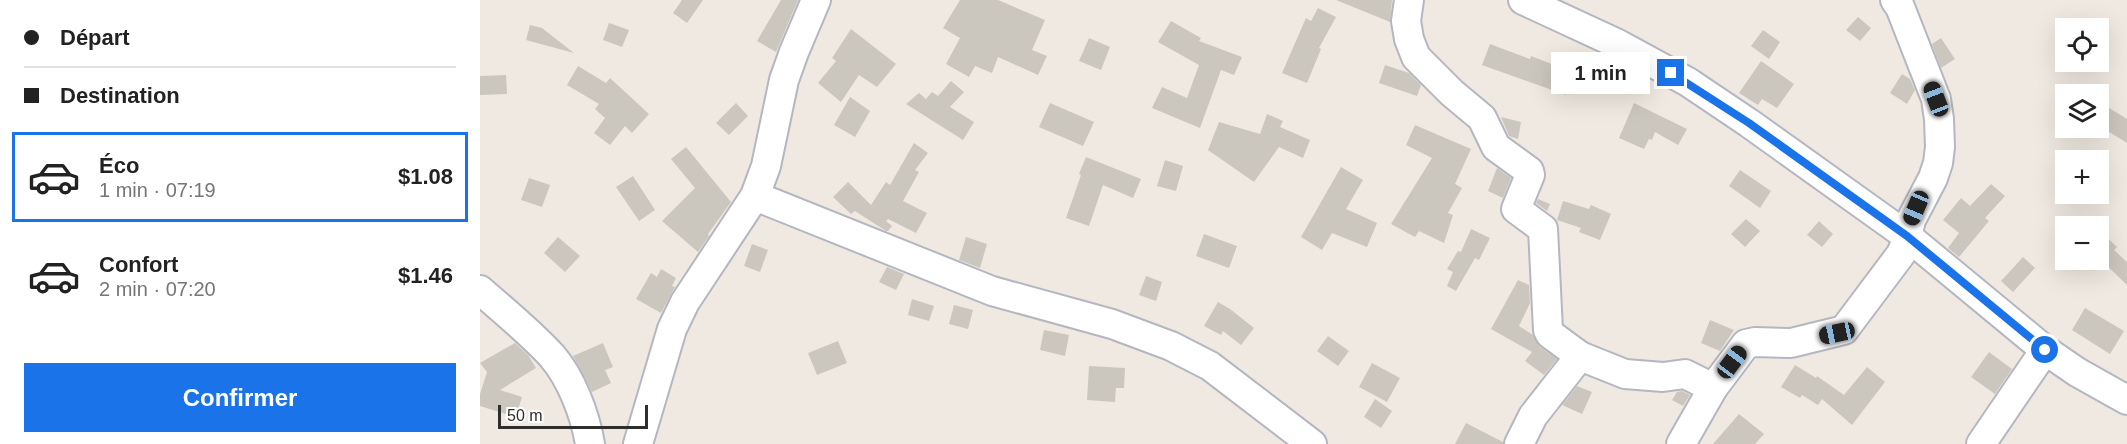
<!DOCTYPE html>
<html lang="fr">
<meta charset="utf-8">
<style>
body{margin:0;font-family:Helvetica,sans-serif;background:#f6f6f6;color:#222;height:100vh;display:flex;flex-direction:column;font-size:22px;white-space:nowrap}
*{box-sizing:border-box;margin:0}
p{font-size:20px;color:#767676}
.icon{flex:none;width:33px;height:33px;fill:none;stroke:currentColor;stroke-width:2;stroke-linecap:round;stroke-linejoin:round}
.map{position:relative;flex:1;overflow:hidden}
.drawer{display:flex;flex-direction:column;background:#fff;width:480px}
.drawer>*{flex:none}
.guide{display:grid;align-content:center;height:132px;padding:0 24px;background:#fff}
.fabs{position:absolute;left:1575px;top:18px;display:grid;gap:12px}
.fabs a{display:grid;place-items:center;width:54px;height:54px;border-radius:0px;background:#fff;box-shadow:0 6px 24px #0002;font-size:30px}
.scale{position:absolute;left:18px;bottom:15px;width:150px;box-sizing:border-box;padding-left:6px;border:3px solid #2e2e2e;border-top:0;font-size:16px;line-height:21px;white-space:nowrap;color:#2e2e2e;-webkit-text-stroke:4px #fff;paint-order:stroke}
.end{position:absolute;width:27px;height:27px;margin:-14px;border:8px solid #1a73e8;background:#fff;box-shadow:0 0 0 3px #fff}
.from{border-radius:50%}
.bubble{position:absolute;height:42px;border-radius:0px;background:#fff;box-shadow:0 6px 24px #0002;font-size:20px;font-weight:700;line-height:42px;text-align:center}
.car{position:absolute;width:18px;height:36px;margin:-18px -9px;border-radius:8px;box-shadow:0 0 4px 2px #0007;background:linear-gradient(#222 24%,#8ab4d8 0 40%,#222 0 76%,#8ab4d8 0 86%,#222 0)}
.guide b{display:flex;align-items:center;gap:21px;height:57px;font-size:22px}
.guide b+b{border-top:2px solid #e0e0e0}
.guide i{width:15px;height:15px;background:#222}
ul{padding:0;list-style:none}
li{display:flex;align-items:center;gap:18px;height:90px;margin:0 12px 9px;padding:0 12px;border:3px solid transparent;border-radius:0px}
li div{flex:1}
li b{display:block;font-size:22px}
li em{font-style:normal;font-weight:700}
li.selected{border-color:#1a73e8}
li>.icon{width:54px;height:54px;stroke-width:1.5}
.button{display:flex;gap:12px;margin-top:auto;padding:12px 24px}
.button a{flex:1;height:69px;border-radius:0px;background:#1a73e8;color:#fff;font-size:24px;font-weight:700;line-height:69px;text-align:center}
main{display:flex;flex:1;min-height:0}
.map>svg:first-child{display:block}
.building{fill:#cbc7bf}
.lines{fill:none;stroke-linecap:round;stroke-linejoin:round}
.minor-casing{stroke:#b4b7c1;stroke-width:32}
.minor{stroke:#fff;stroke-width:28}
.route{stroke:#1a73e8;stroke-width:8}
</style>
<main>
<section class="drawer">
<div class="guide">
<b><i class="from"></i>Départ</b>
<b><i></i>Destination</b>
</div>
<ul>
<li class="selected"><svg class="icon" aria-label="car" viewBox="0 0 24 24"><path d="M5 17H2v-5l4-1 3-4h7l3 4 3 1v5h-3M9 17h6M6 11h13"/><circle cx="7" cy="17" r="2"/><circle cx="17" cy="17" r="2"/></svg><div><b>Éco</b><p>1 min · 07:19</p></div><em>$1.08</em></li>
<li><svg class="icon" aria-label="car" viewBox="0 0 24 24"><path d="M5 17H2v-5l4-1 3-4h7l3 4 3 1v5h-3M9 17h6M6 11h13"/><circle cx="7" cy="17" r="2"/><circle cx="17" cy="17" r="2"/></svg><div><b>Confort</b><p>2 min · 07:20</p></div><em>$1.46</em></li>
</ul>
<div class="button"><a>Confirmer</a></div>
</section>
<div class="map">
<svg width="1647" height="444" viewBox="0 0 1647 444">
<rect width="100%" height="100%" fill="#efe9e1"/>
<g class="building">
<polygon points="202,0 223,0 207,23 193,13"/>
<polygon points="301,0 318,0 296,52 277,41"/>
<polygon points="480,0 518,0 565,20 552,50 567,56 558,75 518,57 512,73 495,66 489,77 466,64 480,38 463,28"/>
<polygon points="856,0 912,0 910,22"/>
<polygon points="838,8 856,17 839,48 841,49 827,83 802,73 826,18 831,21"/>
<polygon points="1378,17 1391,28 1380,41 1366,30"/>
<polygon points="691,21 721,38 719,41 762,57 754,75 741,70 720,128 672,108 682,87 707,98 719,65 678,42"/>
<polygon points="129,23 149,30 142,47 123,40"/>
<polygon points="50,25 62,28 94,53 46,40"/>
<polygon points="371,29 416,64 397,87 379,75 361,102 338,83 356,61 352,58"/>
<polygon points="1283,30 1300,42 1289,59 1271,46"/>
<polygon points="609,38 630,47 621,70 599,61"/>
<polygon points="1461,38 1475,59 1461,68 1452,44"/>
<polygon points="1010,44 1050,59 1051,56 1095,73 1086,95 1002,65"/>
<polygon points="1281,61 1314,84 1297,108 1282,99 1278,105 1259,93"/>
<polygon points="905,65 929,73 941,85 937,96 899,83"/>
<polygon points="98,66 126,83 130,78 169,114 152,133 145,126 130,145 114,133 125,118 115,109 119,104 87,85"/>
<polygon points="1422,74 1430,79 1435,90 1427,104 1410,93"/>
<polygon points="26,75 27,94 0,95 0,76"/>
<polygon points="471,81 484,92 470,107 494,122 483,140 426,104 439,93 446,99 452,92 458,96"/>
<polygon points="370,97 390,111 375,137 354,125"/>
<polygon points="1618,101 1647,119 1647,143 1618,125"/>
<polygon points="256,103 268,116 249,135 236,123"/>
<polygon points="570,103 614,122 603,146 559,127"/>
<polygon points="1154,103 1207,129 1198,145 1175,132 1172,140 1169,139 1164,149 1139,138"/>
<polygon points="787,114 803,121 800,127 830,140 823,158 799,147 774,182 728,150 739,122 780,134"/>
<polygon points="1021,117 1041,122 1038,139 1029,136"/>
<polygon points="935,125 991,149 975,184 982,188 968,213 973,215 964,243 939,231 935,237 911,224 952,158 926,145"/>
<polygon points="434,143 448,153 435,170 439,172 423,201 447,213 436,233 408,219 406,221 412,226 408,231 406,231 375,211 371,214 353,197 368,182 391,205 406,182 410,185"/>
<polygon points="206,147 251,202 228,234 229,236 218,252 182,221 215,188 191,159"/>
<polygon points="606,157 661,179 653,198 623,185 609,226 586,218 601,175 599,174"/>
<polygon points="685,160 703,166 696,191 677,186"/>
<polygon points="861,167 883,180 866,209 897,223 887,247 852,233 842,250 821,237"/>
<polygon points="1017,168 1031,178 1023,198 1008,191"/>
<polygon points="1260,170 1291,191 1280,208 1249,186"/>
<polygon points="153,176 175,210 159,221 136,187"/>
<polygon points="49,178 70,185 62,207 41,200"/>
<polygon points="1511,184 1525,196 1505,218 1509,221 1479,257 1468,248 1479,233 1463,220 1481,198 1490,206"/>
<polygon points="1058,199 1070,204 1067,211 1056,203"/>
<polygon points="1083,201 1109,209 1111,205 1131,214 1120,240 1099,232 1101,228 1077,220"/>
<polygon points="1266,219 1280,231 1265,247 1251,234"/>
<polygon points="1339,221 1353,234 1342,247 1327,235"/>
<polygon points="991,229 1010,238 999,260 995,258 976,291 967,286 973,272 967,269 978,251 981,252"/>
<polygon points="1618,229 1637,247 1634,250 1647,262 1647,285 1623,262 1618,267"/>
<polygon points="724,234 757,246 749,268 716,256"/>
<polygon points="78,237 100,256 85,272 64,253"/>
<polygon points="486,237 507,244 500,268 479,260"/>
<polygon points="272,244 288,250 280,272 264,266"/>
<polygon points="1543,257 1555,268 1533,292 1521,281"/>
<polygon points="407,267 424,274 416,290 399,282"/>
<polygon points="181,269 196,278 192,286 195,287 181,313 156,299 171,273 177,277"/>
<polygon points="666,276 682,282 676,301 659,295"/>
<polygon points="1038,280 1049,285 1050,303 1039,326 1053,335 1060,347 1077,359 1064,375 1045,361 1052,352 1011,329"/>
<polygon points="432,299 454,306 449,321 428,315"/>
<polygon points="738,302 750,309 774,328 761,345 743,331 741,335 724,326"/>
<polygon points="474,305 493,310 488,329 469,324"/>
<polygon points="1605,308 1644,331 1630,354 1592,330"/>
<polygon points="1230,320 1254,330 1240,351 1221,343"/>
<polygon points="564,330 589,335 585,356 560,350"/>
<polygon points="848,336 869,351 858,366 837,351"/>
<polygon points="358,341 367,363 337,375 328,353"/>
<polygon points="35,343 48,355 56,368 20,390 42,397 36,417 0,406 0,394 7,372 0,363"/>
<polygon points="123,343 133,367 125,370 131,383 112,392 93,356"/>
<polygon points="1509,352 1532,369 1515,394 1491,377"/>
<polygon points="892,363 920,378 907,402 879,387"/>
<polygon points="1315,365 1336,378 1337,376 1364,395 1387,367 1405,382 1372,425 1342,399 1338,405 1322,395 1320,398 1301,387"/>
<polygon points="609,366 645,368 644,388 636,388 635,402 607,400"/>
<polygon points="1097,386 1112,392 1102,414 1082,405"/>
<polygon points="1202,391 1210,395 1203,406 1192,400 1197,392"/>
<polygon points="895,399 912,411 901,428 884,417"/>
<polygon points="1259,414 1284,434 1275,444 1233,444"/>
<polygon points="986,423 1023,442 1023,444 975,444"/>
</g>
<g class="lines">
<g class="minor-casing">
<g id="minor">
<polyline points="929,0 926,21 929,39 936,57 972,93 1002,118 1016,147 1049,171 1050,175 1036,209 1063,229 1068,330 1070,334 1100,356 1053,416 1039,444"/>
<polyline points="1043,0 1138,44 1208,82 1269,123 1427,236 1565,350 1597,372 1647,400"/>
<polyline points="275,196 512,291 632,324 691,346 730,366 832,444"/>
<path d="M0,290C24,311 50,332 72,356C91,378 105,414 110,444"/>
<polyline points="1100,356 1145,374 1183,377 1205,374 1233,388"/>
<polyline points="158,444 192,329 205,302 275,196 286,166 304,80 314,52 336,0"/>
<polyline points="1201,444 1233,388 1266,344 1275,342 1311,343 1364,330 1421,254 1425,245 1431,220 1453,178 1458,163 1460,147 1459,119 1456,99 1420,7 1415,0"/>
<polyline points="1501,444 1565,350"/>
</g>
</g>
<use href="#minor" class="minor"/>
</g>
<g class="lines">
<polyline class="route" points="1191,73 1269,123 1427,236 1565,350"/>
</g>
</svg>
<div class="fabs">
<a><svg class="icon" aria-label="locate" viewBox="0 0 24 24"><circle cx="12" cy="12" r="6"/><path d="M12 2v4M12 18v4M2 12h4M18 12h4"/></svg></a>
<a><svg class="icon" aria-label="layers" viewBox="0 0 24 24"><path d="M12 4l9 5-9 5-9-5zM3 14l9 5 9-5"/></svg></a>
<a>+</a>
<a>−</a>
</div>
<div class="scale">50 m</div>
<i class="end from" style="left:1565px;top:350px"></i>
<i class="end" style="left:1191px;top:73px"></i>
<div class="bubble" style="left:1071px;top:52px;width:99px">1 min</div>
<i class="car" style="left:1456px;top:99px;rotate:339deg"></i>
<i class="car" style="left:1436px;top:208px;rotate:203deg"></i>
<i class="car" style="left:1357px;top:333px;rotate:258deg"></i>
<i class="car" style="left:1252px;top:362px;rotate:37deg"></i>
</div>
</main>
